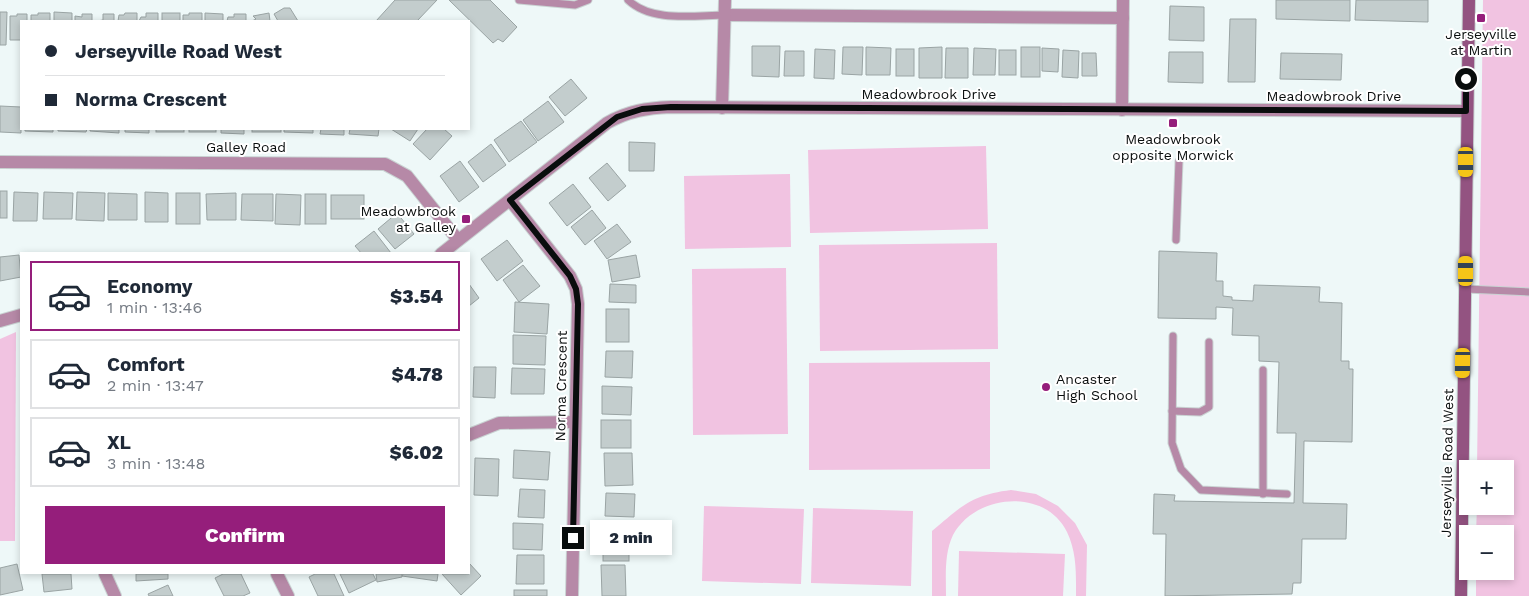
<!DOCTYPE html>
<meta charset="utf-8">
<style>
body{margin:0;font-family:"Work Sans",sans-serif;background:#f2f2f3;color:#1f2937;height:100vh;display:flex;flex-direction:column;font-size:19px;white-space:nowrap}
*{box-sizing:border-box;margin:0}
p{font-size:16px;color:#747a83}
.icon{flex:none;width:28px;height:28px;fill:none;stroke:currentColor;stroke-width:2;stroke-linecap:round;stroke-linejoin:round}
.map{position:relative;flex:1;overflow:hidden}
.drawer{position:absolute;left:20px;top:252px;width:450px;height:322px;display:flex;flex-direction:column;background:#fff;border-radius:0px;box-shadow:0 2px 8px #0003}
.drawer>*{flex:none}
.guide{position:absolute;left:20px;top:20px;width:450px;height:110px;border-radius:0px;box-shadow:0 2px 8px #0003;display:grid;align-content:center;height:110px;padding:0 25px;background:#fff}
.tools{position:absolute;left:1459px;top:460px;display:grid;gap:10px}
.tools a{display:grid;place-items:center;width:55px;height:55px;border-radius:0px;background:#fff;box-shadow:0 2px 8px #0003;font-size:25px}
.end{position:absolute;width:22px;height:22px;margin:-11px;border:6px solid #090d0d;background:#fff;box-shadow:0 0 0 2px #fff}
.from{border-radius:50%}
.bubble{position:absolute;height:35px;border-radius:0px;background:#fff;box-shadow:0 2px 8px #0003;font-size:16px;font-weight:800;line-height:35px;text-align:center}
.car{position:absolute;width:15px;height:30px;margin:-15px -8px;border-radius:6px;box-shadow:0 0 4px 1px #0007;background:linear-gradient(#f5c518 24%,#345 0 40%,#f5c518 0 76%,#345 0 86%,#f5c518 0)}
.guide b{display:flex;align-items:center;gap:18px;height:48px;font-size:19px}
.guide b+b{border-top:1px solid #e0e1e3}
.guide i{width:12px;height:12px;background:#1f2937}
ul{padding:9px 0 0;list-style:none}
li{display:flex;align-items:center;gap:15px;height:70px;margin:0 10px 8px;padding:0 15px;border:2px solid #e0e1e3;border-radius:0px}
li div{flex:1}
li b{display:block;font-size:19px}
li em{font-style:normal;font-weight:800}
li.current{border-color:#951e7b}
li>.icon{width:45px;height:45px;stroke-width:1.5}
.primary-button{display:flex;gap:10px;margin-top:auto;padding:10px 25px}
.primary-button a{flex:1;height:58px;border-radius:0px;background:#951e7b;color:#fff;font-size:20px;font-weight:800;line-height:58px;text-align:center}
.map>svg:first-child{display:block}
.green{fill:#f1c3e1}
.building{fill:#c3cdcd;stroke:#9aa4a4}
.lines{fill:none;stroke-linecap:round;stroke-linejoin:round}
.service-casing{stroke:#c9d2d2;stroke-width:9}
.minor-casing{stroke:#c9d2d2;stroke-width:14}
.tertiary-casing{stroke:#c9d2d2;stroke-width:14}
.secondary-casing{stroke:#c9d2d2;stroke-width:14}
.service{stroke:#b689a7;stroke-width:7}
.minor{stroke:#b689a7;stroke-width:12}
.tertiary{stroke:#b689a7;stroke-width:12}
.secondary{stroke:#935381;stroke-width:12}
.route{stroke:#090d0d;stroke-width:6}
.poi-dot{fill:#951e7b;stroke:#fff;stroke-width:2}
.labels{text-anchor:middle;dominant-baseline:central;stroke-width:4;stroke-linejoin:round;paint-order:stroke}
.poi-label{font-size:14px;fill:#090d0d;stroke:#fff}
.street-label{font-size:14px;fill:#090d0d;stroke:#fff}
</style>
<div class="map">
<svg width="1529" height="596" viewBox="0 0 1529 596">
<rect width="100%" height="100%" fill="#eef8f8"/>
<g class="green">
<polygon points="1483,0 1529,0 1529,596 1476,596 1476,571 1505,571 1505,534 1476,534 1477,506 1505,506 1505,469 1477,469"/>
<polygon points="986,146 988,229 810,233 808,150"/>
<polygon points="790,174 791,247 685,249 684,176"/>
<polygon points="997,243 998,349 820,351 819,245"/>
<polygon points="786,268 788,434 693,435 692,269"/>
<polygon points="16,332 15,541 0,541 0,339"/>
<polygon points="990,362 990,469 809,470 809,363"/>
<path d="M1011,490L1036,494L1058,506L1075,523L1087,545L1086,596H1076C1076,574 1077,553 1067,532C1045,487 975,494 953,535C944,554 946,576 946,596H932V531C962,506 971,495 1011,490Z"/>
<polygon points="704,506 804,509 801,584 702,581"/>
<polygon points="813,508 913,511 911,586 811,583"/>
<polygon points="959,551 1065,554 1063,596 958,596"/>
</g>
<g class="building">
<polygon points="395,0 437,0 417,21 376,21"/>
<polygon points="449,0 490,0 517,27 503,42 498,39 493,43"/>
<polygon points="1276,0 1350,0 1350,21 1276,19"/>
<polygon points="1356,0 1428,0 1428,22 1355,20"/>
<polygon points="1170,6 1204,7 1204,41 1169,40"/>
<polygon points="284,8 290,8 298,21 278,21 274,14"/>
<polygon points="0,12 7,12 6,45 0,45"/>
<polygon points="54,12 72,13 72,21 54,21"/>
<polygon points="38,13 50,13 50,21 31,21 31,15 38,15"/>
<polygon points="125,13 137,13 137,21 118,21 119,15 124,15"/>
<polygon points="146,13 158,13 158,21 139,21 141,17 146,17"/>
<rect x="162" y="13" width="18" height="8"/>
<polygon points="189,13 202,13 202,21 183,21 183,15 189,15"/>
<polygon points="205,13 223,14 223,21 205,21"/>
<polygon points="269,13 270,21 252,21 256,19 253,16"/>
<polygon points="17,14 27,14 27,21 21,21 21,40 10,40 10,16 17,16"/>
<polygon points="82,14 92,14 92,21 75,21 75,16 82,17"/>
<polygon points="103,14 114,14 114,21 97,21 103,20"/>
<polygon points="234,14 246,14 246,21 227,21 228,17 234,17"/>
<polygon points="1230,19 1256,19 1255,82 1228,82"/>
<polygon points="752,46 780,46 779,77 752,76"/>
<polygon points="843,47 863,47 862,75 842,74"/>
<polygon points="866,47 891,48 890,75 866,75"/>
<polygon points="942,47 942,78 919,78 919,48"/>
<rect x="1021" y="47" width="19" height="30"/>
<polygon points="946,48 968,48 968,78 945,78"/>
<polygon points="974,48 996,49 995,75 973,75"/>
<polygon points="1042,48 1059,49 1058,72 1042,71"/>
<polygon points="815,49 835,50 834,79 814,78"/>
<rect x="896" y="49" width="18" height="27"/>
<rect x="999" y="50" width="17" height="25"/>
<polygon points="1063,50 1079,51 1078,78 1062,77"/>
<polygon points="785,51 804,51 804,76 784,76"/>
<polygon points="1169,52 1203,52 1203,83 1168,82"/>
<polygon points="1082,53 1096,53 1097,76 1082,76"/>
<polygon points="1281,53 1342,54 1341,80 1280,79"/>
<polygon points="571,79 587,98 565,116 549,97"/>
<polygon points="548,101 564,122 538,141 523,120"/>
<polygon points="0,106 21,107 21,133 0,132"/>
<polygon points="521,121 537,142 509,162 494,140"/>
<polygon points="25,129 53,129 53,132 25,131"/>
<polygon points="58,129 87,129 86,132 58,131"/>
<polygon points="90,129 119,129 119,133 90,131"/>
<polygon points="125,129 149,129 149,133 125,132"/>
<rect x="156" y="129" width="28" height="3"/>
<rect x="189" y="129" width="27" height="3"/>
<polygon points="221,129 244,129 244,134 221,133"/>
<rect x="252" y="129" width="29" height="3"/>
<polygon points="284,129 313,129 313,133 284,132"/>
<polygon points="321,129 344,129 344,135 320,134"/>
<polygon points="350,129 379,129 378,136 349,134"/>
<polygon points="391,129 418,129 410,141"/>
<polygon points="427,129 444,129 452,136 430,160 413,144"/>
<polygon points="629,142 655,143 654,171 629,171"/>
<polygon points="491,144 506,165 483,182 468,162"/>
<polygon points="460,161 479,187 459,202 440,176"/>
<polygon points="607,163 626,186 608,201 589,178"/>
<polygon points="573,184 591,207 567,226 549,203"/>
<rect x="0" y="191" width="7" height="27"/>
<polygon points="14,192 38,193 37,221 13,221"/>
<polygon points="44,192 73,193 72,219 43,219"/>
<polygon points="77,192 105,193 104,221 76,220"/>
<polygon points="145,192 168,193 168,222 145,222"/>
<polygon points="108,193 137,194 137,220 108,220"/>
<rect x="176" y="193" width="24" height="31"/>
<polygon points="236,193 236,220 207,220 206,194"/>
<polygon points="242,194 273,194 273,221 241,220"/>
<polygon points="276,194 301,195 300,225 275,224"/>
<rect x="305" y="194" width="21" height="30"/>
<rect x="331" y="195" width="33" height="24"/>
<polygon points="592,210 606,228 585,245 571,227"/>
<polygon points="397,213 414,234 395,249 378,229"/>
<polygon points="617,224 631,242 607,259 594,241"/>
<polygon points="374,231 391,253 390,254 362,254 355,246"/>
<polygon points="507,240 523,261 497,281 481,259"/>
<polygon points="1159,251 1217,253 1216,281 1223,281 1223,296 1232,297 1232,300 1253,301 1254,285 1320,287 1319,302 1342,303 1341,361 1349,361 1349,369 1353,369 1352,442 1304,441 1303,503 1347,504 1346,539 1302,539 1301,583 1293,583 1292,594 1165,596 1166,534 1153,534 1154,494 1175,495 1174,501 1294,503 1296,433 1277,433 1279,362 1259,361 1259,336 1232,335 1233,308 1216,307 1216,319 1158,318"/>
<polygon points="19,255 21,277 0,281 0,257"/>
<polygon points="636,255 640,277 612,282 608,260"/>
<polygon points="523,265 540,286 519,302 503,280"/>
<polygon points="469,284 479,298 469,306"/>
<polygon points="610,284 636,285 636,303 609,302"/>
<polygon points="515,302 549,304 547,334 514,332"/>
<rect x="606" y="309" width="23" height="33"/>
<polygon points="513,335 546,336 545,365 513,364"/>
<polygon points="606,351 633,351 632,378 605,377"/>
<polygon points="474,367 496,367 495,398 473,397"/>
<polygon points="512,368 545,369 544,394 511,394"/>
<polygon points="602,386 632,387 631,415 602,414"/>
<rect x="601" y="420" width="30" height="28"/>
<polygon points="514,450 550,452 548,480 513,478"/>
<polygon points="604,453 632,453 633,485 605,486"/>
<polygon points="475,458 499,459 498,496 474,495"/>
<polygon points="520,489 545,490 544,518 518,517"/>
<polygon points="606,493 635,494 634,517 605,516"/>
<polygon points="513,523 543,524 542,550 513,549"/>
<rect x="603" y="526" width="26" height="35"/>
<polygon points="517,555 544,555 544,584 516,584"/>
<polygon points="469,563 481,576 461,595 442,574 469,574"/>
<polygon points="17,564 23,590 0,595 0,568"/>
<polygon points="601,565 625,565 626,596 602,596"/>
<polygon points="42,574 71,574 72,589 44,592"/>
<polygon points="136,574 168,574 168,579 136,581"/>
<polygon points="223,574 241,574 250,593 243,596 224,596 215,578"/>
<polygon points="315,574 334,574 344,596 318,596 309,577"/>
<polygon points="340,574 373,574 376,580 349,593"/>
<polygon points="376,574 402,574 402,577 377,582"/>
<polygon points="403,574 438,574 437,581 402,576"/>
<polygon points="168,585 173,596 149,596 148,594"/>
<rect x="514" y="590" width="33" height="6"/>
</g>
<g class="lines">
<g class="service-casing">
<g id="service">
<polyline points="519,0 575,5 588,0"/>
<path d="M628,0C652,23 695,15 726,15"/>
<polyline points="1176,240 1179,161"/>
<polyline points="1466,289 1529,292"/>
<polyline points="1173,336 1172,443 1181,469 1201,490 1287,494"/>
<polyline points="1172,411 1200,412 1209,407 1209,342"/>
<polyline points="1263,494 1263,370"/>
</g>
</g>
<g class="minor-casing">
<g id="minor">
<polyline points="726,15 1123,18"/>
<polyline points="722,108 725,0"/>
<polyline points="1122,110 1123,0"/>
<polyline points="0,162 385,164 407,176 458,240"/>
<polyline points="510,200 570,276 576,289 578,304 572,596"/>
<polyline points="469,435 499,423 575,422"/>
<polyline points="105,574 115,596"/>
<polyline points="277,574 288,596"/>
</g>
</g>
<g class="tertiary-casing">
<g id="tertiary">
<path d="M441,254L607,123C628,111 647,108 671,107L1466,111"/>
<polyline points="0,321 21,315"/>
</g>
</g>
<g class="secondary-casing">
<polyline id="secondary" points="1461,596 1469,0"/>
</g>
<use href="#service" class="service"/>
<use href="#minor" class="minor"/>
<use href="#tertiary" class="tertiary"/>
<use href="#secondary" class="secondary"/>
</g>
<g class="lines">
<polyline class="route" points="573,538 578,304 576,289 570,276 510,200 617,117 642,109 671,107 1466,111 1466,79"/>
</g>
<g class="poi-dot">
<rect x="1476" y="13" width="10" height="10" rx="2.5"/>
<rect x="1168" y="118" width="10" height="10" rx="2.5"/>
<rect x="461" y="214" width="10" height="10" rx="2.5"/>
<circle cx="1046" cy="387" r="5"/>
</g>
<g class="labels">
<g class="poi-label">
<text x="1481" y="34">Jerseyville<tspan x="1481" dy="16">at Martin</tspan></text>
<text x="1173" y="139">Meadowbrook<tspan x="1173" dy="16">opposite Morwick</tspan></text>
<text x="456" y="211" text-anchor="end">Meadowbrook<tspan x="456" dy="16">at Galley</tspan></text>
<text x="1056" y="379" text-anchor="start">Ancaster<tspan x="1056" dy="16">High School</tspan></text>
</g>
<g class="street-label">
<text x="929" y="94">Meadowbrook Drive</text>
<text x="1334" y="96">Meadowbrook Drive</text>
<text x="246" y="147">Galley Road</text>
<text transform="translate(561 386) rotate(-89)">Norma Crescent</text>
<text transform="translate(1447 463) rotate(-89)">Jerseyville Road West</text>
</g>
</g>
</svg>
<div class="tools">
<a>+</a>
<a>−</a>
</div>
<i class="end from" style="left:1466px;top:79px"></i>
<i class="end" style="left:573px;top:538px"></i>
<div class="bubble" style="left:590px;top:520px;width:82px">2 min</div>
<i class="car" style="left:1466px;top:162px;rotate:180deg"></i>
<i class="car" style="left:1466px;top:271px;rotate:0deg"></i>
<i class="car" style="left:1463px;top:363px;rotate:181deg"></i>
<div class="guide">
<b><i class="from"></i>Jerseyville Road West</b>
<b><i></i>Norma Crescent</b>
</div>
<section class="drawer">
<ul>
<li class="current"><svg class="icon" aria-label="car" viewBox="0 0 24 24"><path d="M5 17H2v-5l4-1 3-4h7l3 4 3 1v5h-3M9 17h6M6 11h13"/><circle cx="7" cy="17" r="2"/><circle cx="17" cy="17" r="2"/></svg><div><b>Economy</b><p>1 min · 13:46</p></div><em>$3.54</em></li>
<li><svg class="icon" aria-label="car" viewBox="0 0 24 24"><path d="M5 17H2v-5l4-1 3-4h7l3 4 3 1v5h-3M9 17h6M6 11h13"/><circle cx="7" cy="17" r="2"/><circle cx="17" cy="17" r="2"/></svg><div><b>Comfort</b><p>2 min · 13:47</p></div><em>$4.78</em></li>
<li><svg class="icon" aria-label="car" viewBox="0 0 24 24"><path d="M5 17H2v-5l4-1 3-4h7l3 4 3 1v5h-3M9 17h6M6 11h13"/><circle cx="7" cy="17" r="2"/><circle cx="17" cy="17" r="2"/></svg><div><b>XL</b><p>3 min · 13:48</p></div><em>$6.02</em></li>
</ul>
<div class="primary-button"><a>Confirm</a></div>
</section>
</div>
